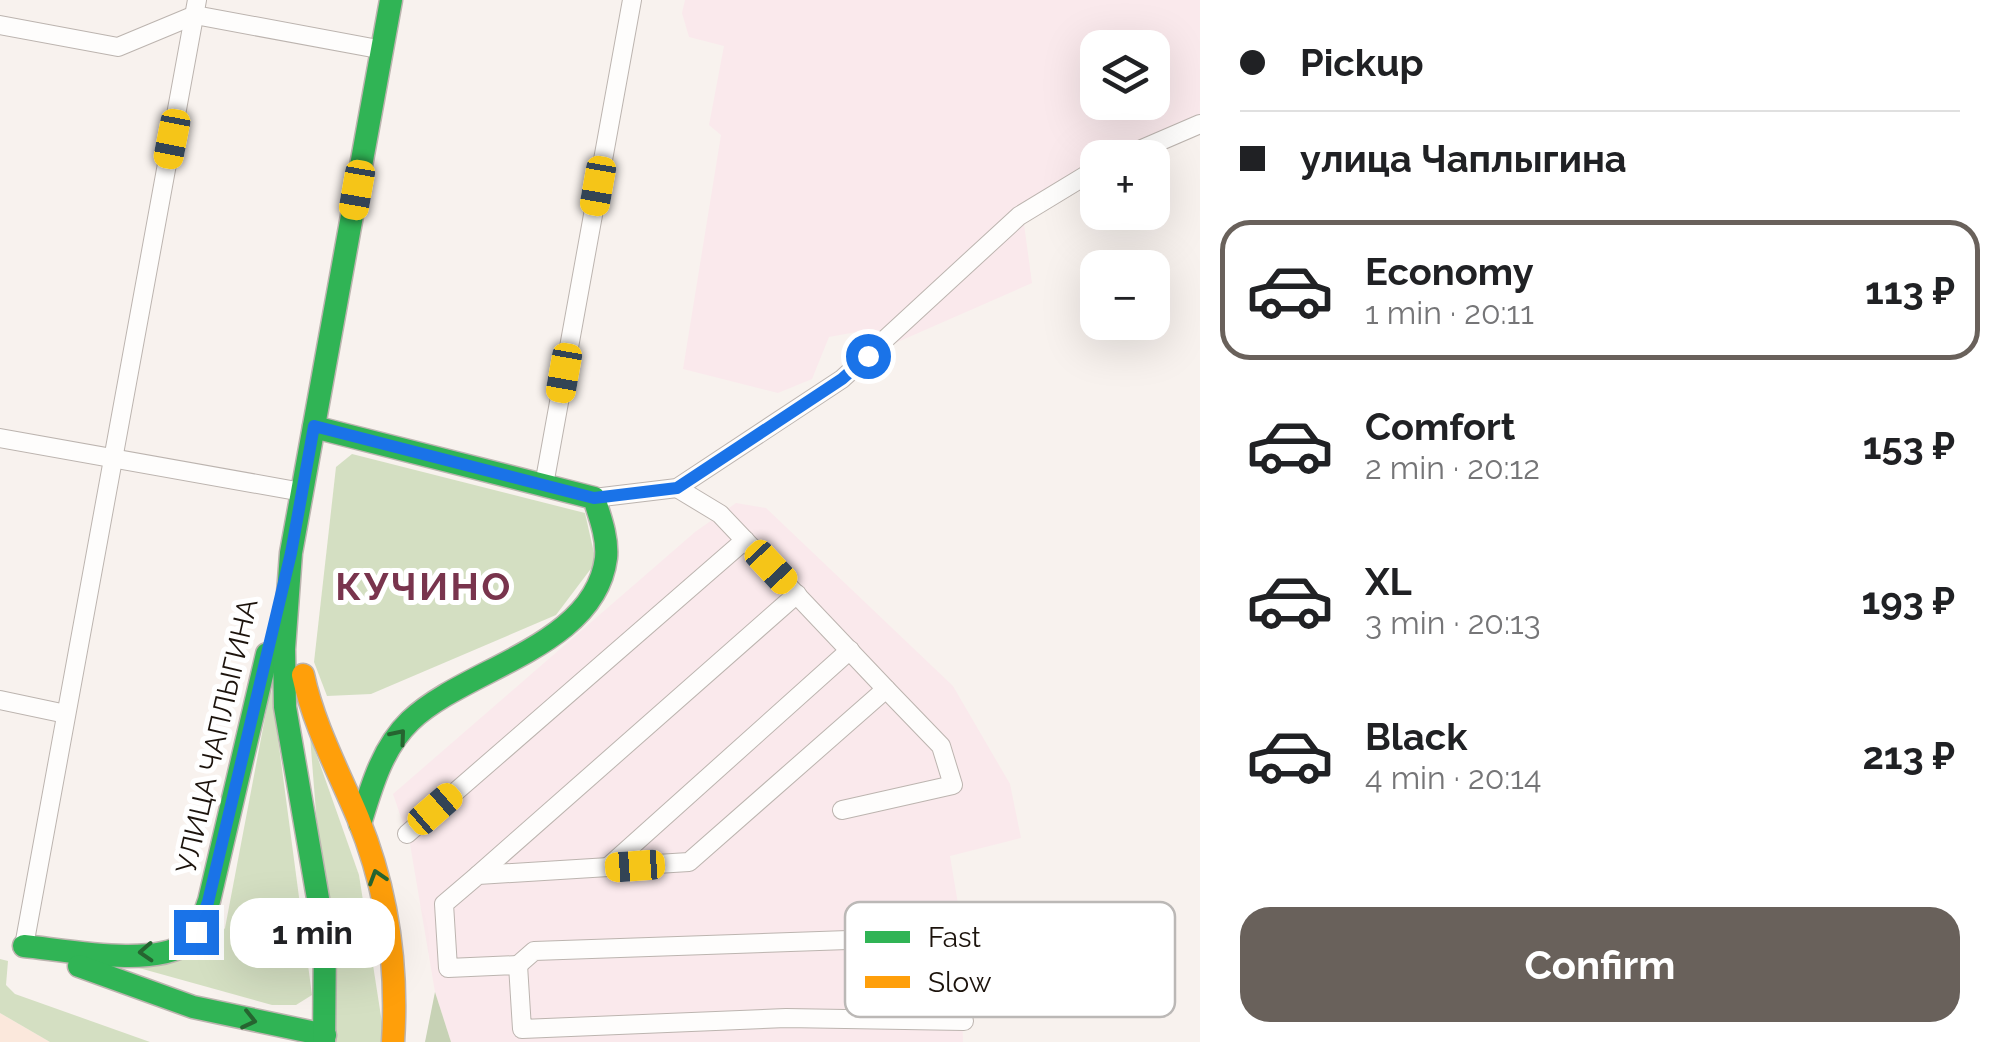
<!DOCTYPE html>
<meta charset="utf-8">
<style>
body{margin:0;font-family:Raleway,sans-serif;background:#f6f6f6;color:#202124;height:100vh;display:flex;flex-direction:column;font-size:38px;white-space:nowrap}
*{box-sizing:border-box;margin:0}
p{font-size:32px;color:#757577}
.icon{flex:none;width:55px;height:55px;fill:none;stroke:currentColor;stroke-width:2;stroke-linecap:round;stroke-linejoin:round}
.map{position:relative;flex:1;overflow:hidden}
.panel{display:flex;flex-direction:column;background:#fff;width:800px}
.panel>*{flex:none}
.guide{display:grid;align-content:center;height:220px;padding:0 40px;background:#fff}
.fabs{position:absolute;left:1080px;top:30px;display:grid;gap:20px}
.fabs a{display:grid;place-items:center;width:90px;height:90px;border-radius:20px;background:#fff;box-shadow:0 10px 40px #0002;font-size:50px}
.end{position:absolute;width:45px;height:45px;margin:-22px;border:12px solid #1a73e8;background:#fff;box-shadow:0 0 0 5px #fff}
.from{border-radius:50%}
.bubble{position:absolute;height:70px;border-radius:30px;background:#fff;box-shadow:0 10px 40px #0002;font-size:32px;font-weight:700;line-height:70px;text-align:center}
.car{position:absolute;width:30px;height:60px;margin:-30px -15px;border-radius:12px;box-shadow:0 0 8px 2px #0007;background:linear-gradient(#f5c518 24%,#345 0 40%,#f5c518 0 76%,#345 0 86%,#f5c518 0)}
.guide b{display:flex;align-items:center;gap:35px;height:95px;font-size:38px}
.guide b+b{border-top:2px solid #e0e0e0}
.guide i{width:25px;height:25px;background:#202124}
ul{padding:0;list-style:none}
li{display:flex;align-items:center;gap:30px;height:140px;margin:0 20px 15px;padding:0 20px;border:5px solid transparent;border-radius:30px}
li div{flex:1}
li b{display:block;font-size:38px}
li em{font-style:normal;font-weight:700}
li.current{border-color:#69615b}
li>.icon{width:90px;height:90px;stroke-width:1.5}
.primary-button{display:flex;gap:20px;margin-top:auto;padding:20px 40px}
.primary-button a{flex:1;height:115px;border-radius:30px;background:#69615b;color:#fff;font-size:40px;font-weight:700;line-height:115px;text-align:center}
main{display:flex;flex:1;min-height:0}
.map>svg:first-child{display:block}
.built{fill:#fbe8dc}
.industrial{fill:#fae9ec;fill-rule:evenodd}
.green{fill:#d4dfc2}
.forest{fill:#c7d2b5}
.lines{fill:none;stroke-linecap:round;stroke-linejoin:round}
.lane-casing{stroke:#bcb4af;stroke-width:20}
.fast-casing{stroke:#bcb4af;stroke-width:25}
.slow-casing{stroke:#bcb4af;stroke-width:25}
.lane{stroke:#fefdfc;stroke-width:18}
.fast{stroke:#30b455;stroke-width:22}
.slow{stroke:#ff9f0a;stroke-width:22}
.oneway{stroke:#266430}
.route{stroke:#1a73e8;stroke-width:12}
.labels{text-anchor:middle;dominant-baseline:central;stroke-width:10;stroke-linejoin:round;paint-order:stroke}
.street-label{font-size:28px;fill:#1c130c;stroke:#fff}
.district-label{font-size:38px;font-weight:bold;letter-spacing:2.5px;fill:#79344d;stroke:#fff}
.key{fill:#fff;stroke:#bbb8b6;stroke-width:2.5}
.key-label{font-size:28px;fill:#1c130c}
</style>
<main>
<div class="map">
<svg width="1200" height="1042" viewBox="0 0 1200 1042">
<rect width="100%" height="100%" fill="#f8f2ee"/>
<polygon class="built" points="0,1013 50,1042 0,1042"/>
<g class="industrial">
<path d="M685,0H1200V134L1144,157L1098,158L1097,179L1024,224L1032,283L893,344L873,329L829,337L812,379L778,393L683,369L721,135L709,125L724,46L689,37L682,13ZM1098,48H1152V102H1098Z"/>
<polygon points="736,503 766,508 953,686 1010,784 1021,838 950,856 959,910 963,1042 451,1042 435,992 410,844 393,794 695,532"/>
</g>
<g class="green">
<polygon points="352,454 585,513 596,562 556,615 371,694 327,696 314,662 336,467"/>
<polygon points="271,686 312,995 296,1005 272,1005 103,958 206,953 225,928"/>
<polygon points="310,736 359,875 385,1042 334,1042"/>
<polygon points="0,959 8,961 6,985 15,994 150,1042 50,1042 0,1013"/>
</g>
<polygon class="forest" points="435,992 451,1042 425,1042"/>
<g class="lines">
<g class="lane-casing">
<g id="lane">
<polyline points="0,25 118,47 195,15 378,49"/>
<polyline points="1121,158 1200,124"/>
<polyline points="0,438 302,492"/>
<polyline points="544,485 632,0"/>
<polyline points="677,488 720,514 886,689 689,862 478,875 444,904 448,968 518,965 522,1029 786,1018 964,1021"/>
<polyline points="594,498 677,488 842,379 1019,216 1098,168"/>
<polyline points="0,700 66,714"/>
<polyline points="842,810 953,785 941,746 886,689"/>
<polyline points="407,834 745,540"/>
<polyline points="608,867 850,650"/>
<polyline points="478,875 797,594"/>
<polyline points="24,946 197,0"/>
<polyline points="518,965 534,951 934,937"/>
</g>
</g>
<g class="fast-casing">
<g id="fast">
<path d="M314,427L594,498C600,517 608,538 606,558C595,647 465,668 410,721C382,748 371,788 360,824"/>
<path d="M24,946C65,950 154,968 187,943C200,933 204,914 209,901L267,654"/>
<polyline points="79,966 193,1007 325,1035"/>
<polyline points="324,1042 325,939 285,707 284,649 291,553 391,0"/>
</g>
</g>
<g class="slow-casing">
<path id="slow" d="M303,675C314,726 338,770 358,818C387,889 398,965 393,1042"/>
</g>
<use href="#lane" class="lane"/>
<use href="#fast" class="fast"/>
<use href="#slow" class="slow"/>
</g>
<defs><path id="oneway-chevron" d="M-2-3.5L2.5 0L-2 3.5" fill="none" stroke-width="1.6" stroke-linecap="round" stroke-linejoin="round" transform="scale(2.5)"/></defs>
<g class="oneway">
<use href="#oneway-chevron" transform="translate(399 736) rotate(-50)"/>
<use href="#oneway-chevron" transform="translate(377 877) rotate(-107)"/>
<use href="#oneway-chevron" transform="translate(146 952) rotate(177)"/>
<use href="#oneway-chevron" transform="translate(249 1020) rotate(13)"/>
</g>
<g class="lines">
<polyline class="route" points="196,932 208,902 291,553 314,426 594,498 677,488 842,379 868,356"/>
</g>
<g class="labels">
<g class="street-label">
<text transform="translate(217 736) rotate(-77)">УЛИЦА ЧАПЛЫГИНА</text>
</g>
<g class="district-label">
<text x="424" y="586">КУЧИНО</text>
</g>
</g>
<rect x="845" y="902" width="330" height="115" rx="15" class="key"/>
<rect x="865" y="931" width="45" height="12" fill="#30b455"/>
<rect x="865" y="976" width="45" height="12" fill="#ff9f0a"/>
<g class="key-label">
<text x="928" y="947">Fast</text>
<text x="928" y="992">Slow</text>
</g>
</svg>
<div class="fabs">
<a><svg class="icon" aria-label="layers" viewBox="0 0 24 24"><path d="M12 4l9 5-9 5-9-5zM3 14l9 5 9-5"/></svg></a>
<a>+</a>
<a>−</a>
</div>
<i class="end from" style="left:868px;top:356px"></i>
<i class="end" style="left:196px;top:932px"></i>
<div class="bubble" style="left:230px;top:898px;width:165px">1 min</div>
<i class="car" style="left:172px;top:139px;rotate:191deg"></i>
<i class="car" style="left:598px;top:186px;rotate:190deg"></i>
<i class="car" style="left:357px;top:190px;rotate:190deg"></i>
<i class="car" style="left:564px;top:373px;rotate:190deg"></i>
<i class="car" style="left:771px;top:567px;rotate:137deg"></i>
<i class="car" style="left:435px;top:809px;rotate:49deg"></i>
<i class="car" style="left:635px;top:866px;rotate:266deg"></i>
</div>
<section class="panel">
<div class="guide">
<b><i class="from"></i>Pickup</b>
<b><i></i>улица Чаплыгина</b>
</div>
<ul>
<li class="current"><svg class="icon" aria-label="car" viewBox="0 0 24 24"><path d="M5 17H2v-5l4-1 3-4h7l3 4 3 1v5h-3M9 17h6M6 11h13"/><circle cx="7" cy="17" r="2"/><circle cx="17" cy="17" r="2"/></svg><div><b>Economy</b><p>1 min · 20:11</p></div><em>113 ₽</em></li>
<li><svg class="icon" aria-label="car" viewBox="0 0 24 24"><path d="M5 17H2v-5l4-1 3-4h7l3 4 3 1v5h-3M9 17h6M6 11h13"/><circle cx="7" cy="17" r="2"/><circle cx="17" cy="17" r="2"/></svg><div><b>Comfort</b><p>2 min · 20:12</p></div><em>153 ₽</em></li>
<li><svg class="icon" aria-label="car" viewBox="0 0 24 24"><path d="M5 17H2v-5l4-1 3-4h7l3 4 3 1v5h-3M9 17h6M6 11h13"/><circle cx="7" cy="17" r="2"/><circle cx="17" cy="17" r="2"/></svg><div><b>XL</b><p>3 min · 20:13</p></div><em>193 ₽</em></li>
<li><svg class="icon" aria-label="car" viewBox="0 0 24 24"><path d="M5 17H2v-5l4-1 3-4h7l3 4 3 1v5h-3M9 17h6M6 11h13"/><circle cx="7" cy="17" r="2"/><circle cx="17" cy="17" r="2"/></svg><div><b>Black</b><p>4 min · 20:14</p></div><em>213 ₽</em></li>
</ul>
<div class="primary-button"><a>Confirm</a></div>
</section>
</main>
